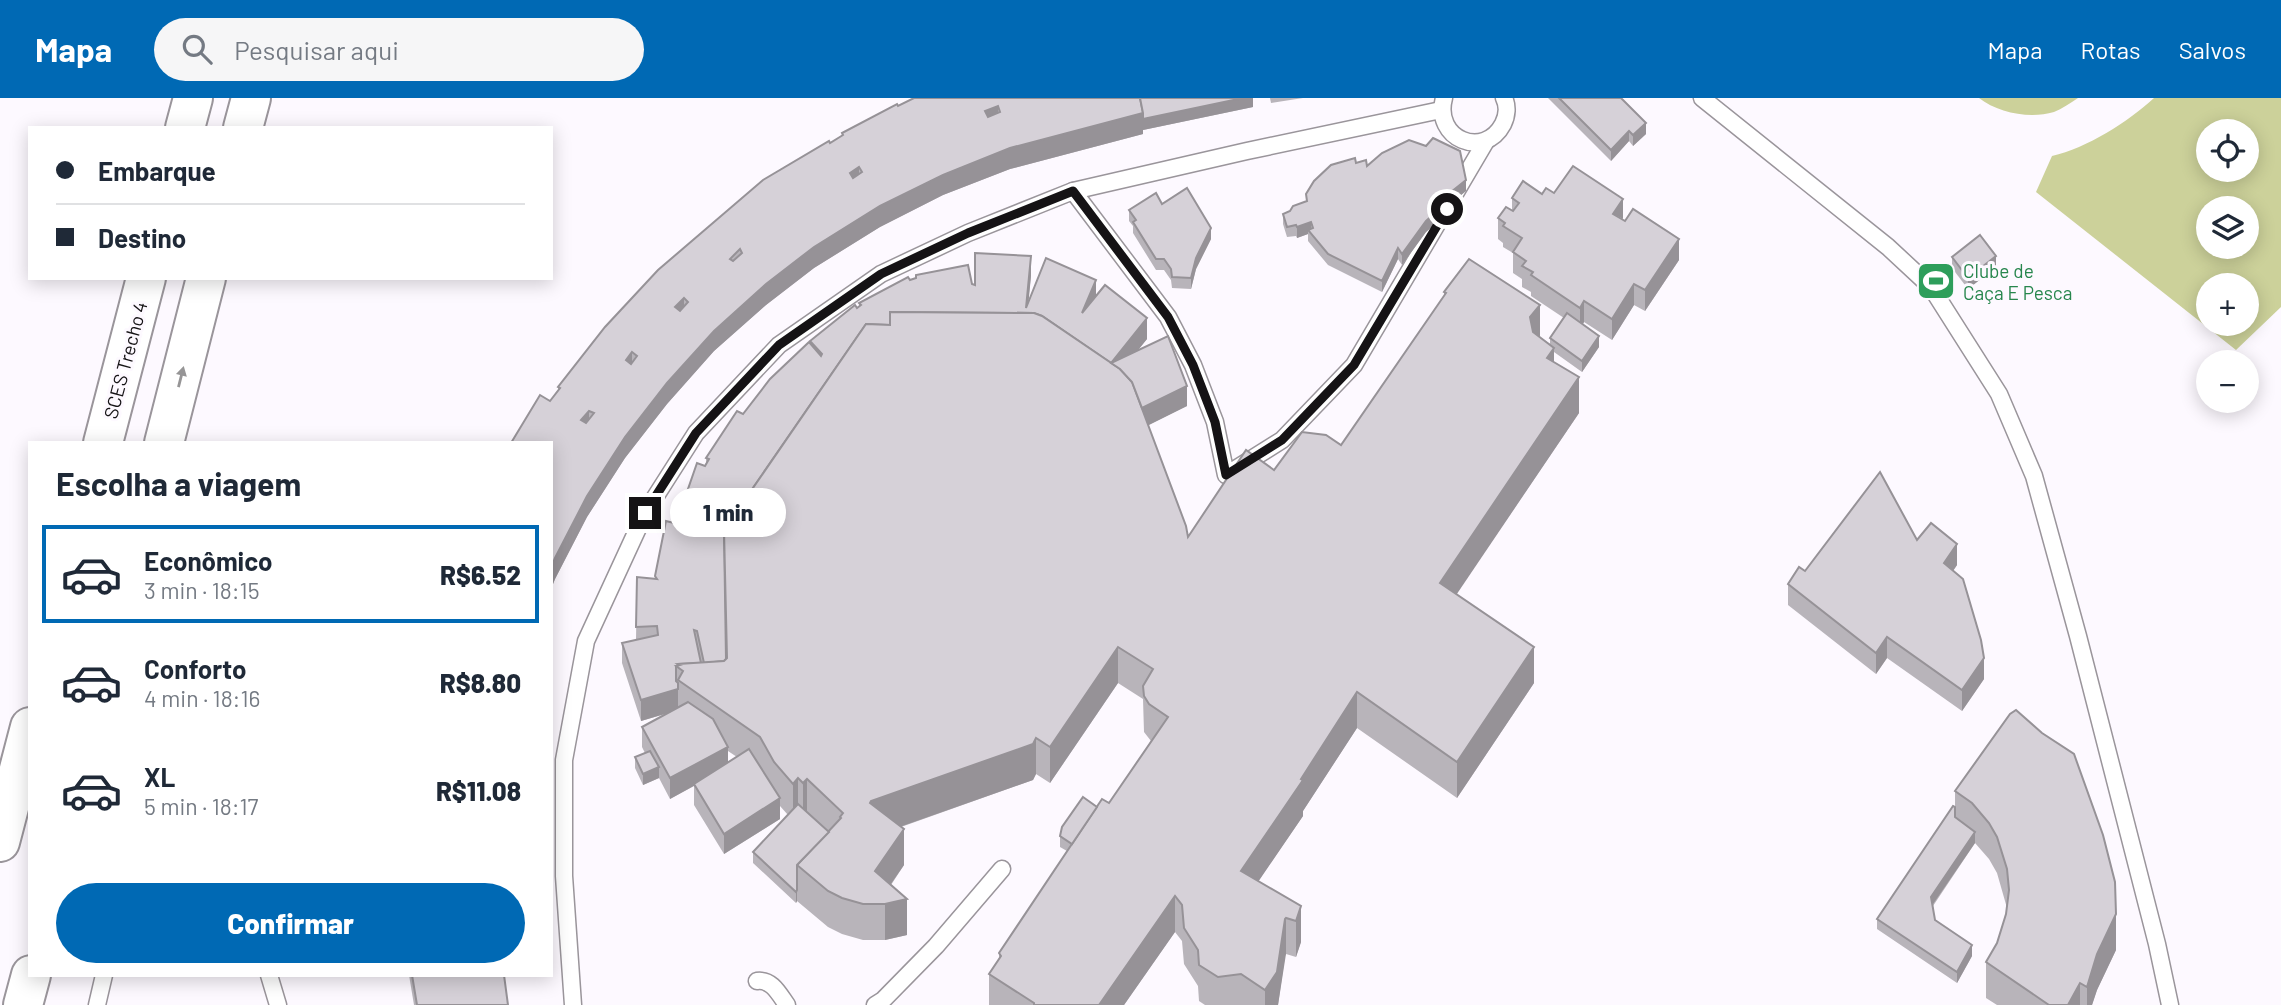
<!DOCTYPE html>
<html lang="pt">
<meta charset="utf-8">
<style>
body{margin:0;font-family:Barlow,sans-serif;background:#f6f6f7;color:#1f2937;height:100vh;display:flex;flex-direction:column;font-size:26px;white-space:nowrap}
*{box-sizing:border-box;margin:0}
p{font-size:23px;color:#747a83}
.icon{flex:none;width:38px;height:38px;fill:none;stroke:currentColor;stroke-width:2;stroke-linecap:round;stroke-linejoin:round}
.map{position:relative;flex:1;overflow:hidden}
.panel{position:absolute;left:28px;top:343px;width:525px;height:536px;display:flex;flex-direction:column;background:#fff;border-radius:0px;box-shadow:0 4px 18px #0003}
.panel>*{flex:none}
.hud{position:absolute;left:28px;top:28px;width:525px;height:154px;border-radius:0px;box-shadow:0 4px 18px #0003;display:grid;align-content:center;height:154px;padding:0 28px;background:#fff}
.buttons{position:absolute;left:2196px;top:21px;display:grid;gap:14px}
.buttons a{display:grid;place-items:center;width:63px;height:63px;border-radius:50%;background:#fff;box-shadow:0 4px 18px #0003;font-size:35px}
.end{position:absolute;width:32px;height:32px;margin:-16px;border:9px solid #151315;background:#fff;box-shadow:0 0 0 4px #fff}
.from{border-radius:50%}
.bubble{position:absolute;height:49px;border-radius:24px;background:#fff;box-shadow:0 4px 18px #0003;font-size:23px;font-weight:800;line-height:49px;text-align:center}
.hud b{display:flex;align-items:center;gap:24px;height:66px;font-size:26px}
.hud b+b{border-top:2px solid #e0e1e3}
.hud i{width:18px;height:18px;background:#1f2937}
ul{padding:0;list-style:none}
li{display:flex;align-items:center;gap:21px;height:98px;margin:0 14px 10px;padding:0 14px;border:4px solid transparent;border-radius:0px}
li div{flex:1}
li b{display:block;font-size:26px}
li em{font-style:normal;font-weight:800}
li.on{border-color:#0069b4}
li>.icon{width:63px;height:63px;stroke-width:1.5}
h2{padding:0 28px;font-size:32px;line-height:84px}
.button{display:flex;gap:14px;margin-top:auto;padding:14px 28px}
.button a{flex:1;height:80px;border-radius:42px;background:#0069b4;color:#fff;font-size:28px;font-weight:800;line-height:80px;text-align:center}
header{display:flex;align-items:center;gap:42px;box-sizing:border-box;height:98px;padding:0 35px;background:#0069b4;color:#fff}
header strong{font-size:33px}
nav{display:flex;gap:38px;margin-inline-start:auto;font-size:24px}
.search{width:490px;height:63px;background:#f6f6f7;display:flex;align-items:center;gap:18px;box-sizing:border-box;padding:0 24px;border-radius:38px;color:#747a83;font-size:26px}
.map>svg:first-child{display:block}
.green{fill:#ccd19a;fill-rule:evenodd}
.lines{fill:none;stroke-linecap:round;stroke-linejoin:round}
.lane-casing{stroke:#9a959b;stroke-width:19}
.secondary-casing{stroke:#9a959b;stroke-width:42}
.lane{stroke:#fff;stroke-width:16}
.secondary{stroke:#fff;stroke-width:38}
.wall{fill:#b8b4ba;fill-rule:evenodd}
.shaded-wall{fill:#969297}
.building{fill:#d6d1d8;stroke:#969297;stroke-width:2;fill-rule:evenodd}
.oneway{fill:#969596}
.route{stroke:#151315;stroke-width:9}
.labels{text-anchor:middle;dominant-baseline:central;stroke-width:6;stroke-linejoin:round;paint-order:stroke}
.leisure-label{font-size:19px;fill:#27864d;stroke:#fdf9ff;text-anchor:start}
.street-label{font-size:19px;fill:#151315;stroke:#fdf9ff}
</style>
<header>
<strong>Mapa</strong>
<div class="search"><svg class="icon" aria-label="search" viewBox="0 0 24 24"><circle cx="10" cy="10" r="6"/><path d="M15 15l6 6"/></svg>Pesquisar aqui</div>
<nav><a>Mapa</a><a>Rotas</a><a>Salvos</a></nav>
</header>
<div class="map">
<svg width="2281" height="907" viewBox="0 0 2281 907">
<rect width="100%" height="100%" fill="#fdf9ff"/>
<g class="green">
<path d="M1979,0H2078C2070,5 2062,11 2054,14C2030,21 1998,15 1979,0Z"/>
<path d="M2154,0H2281V209L2236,252L2036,94L2052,58C2087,50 2128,24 2154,0ZM2208,33H2247V72H2208ZM2208,110H2247V149H2208ZM2208,187H2247V226H2208Z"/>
</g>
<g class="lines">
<g class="lane-casing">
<g id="lane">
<path d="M1444,0C1433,41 1484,62 1503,26C1507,18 1508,8 1504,0"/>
<polyline points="1702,0 1888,149 1931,189 1999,296 2034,378 2078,538 2157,846 2170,907"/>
<polyline points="1073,93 1168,219 1193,267 1215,324 1226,377 1282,342 1354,267 1486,43"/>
<polyline points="269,877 278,907"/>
<path d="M757,883C772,881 779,896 787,907"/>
<polyline points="97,907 104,877"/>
<polyline points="573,907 564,778 564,662 586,543 645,415 696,335 779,247 881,176 968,135 1073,93 1247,53 1441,12"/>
<polyline points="875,907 883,902 936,848 1002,771"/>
</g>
</g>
<g class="secondary-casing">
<g id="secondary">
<polyline points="185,30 193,0"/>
<polyline points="243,30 251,0"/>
<polyline points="103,345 146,180"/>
<polyline points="164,345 206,180"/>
<polyline points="0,744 30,629"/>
<polyline points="23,907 31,877"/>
</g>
</g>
<use href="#lane" class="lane"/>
<use href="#secondary" class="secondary"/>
</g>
<g class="wall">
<polygon points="913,0 1253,0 1253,9 1143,32 1143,36 1010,71 943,97 880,129 814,170 766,207 714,253 667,306 625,360 587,419 555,481 551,491 550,303 558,292 558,289 830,45 913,1"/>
<polygon points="1270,0 1303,0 1271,5"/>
<polygon points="1548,0 1621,0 1646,36 1633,48 1629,43 1611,63"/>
<polygon points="1356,65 1466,93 1434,119 1434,127 1426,134 1402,167 1398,161 1382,194 1328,167 1308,143 1308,136 1297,140 1296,138 1287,139 1283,126 1283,116 1290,113 1306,103 1306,96"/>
<path d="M1554,95L1623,122L1679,162L1645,213L1634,207L1612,242L1584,224L1583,226L1599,249L1582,274L1554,254V265L1579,315L1456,496L1534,585L1457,700L1357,630L1303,713V718L1258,783L1301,808V844L1296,859L1286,856L1285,858L1278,907H1205L1199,903L1198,888L1184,866L1182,843L1175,834L1124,907H989V876L999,861V855L1067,753L1060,749V738L1097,709L1109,705L1151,643L1144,634L1143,601L1118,585L1050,685L1036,676L1033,682L901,729L904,767L891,787L907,837L885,842H863L842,836L828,829L797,803L796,805L753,765V754L788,717L780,708V721L724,756L694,707V688L670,701L659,680L643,687L635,670V659L645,655L642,649V629L665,616L641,623L622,565V545L636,542L637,479L655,481V478L679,424V417L706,365V360L743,316L810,245V243L859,208V205L910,182L972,186L975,187L1031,178L1028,204L1096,198L1147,241L1137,253L1187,308L1148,327L1188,439L1274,372L1341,347L1444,198V194L1540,239L1550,246V240L1564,220L1531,198V194L1522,189V181L1513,175V155L1503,149V145L1498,141V120L1512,113V100ZM728,653L737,659L728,665Z"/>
<polygon points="1162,106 1211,141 1196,171 1191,191 1172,190 1171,182 1164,172 1156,172 1133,135 1133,128 1129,123 1129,112"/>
<polygon points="1952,159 1996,169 1968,191 1952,170"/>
<polygon points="1917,442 1957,467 1953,473 1984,581 1962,613 1887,560 1876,576 1788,507 1788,486 1805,473"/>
<polygon points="2010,616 2116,852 2097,892 2092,907 1997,907 1986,900 1986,864 1997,845 2006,816 2007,810 1997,775 1989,761 1975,745 1933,808 1935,822 1972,858 1957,885 1877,831 1877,821 1955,709 1955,693"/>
<polygon points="409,877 504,877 508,907 414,907"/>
</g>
<g class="shaded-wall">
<polygon points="1243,0 1253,0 1253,9 1143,32 1143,36 1010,71 943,97 880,129 814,170 766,207 714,253 667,306 625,360 587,419 555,481 551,491 551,470 555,460 587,398 625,339 667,285 714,233 766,186 814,149 880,108 943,77 1010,50 1143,15"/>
<polygon points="998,8 998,28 985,33 985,13"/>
<polygon points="1646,25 1646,36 1633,48 1633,37"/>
<polygon points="1629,33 1629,43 1611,63 1611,52"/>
<polygon points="859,69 859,90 850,75"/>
<polygon points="1466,82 1466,93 1434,119 1434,127 1426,134 1402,167 1402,156 1430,111"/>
<polygon points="1623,101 1623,121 1613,116"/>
<polygon points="1311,124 1311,135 1308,132 1308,136 1297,140 1297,129"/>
<polygon points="1211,130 1211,141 1196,171 1191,191 1191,180 1196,160"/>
<polygon points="1679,141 1679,162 1645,213 1645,192"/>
<polygon points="1398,150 1398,161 1382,194 1382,183"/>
<polygon points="1031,158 1031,178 1026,231 1026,210"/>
<polygon points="1996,158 1996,169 1968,191 1968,180"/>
<polygon points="1096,182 1096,203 1082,215"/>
<polygon points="1634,186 1634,207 1612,242 1612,221"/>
<polygon points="684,200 684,220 675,209"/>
<polygon points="1584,203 1584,224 1580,231 1580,210"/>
<polygon points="1540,207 1540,243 1530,255 1530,219"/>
<polygon points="1147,220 1147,241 1114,282 1111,265"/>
<polygon points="1599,238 1599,249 1582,274 1582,263"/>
<polygon points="1554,250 1554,286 1547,260"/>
<polygon points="632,254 632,275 626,262"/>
<polygon points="1579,279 1579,315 1440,521 1440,485"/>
<polygon points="1187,288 1187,308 1137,333 1137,312"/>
<polygon points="589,313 589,333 581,322"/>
<polygon points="1957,446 1957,467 1944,486 1944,465"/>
<polygon points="1887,539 1887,560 1876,576 1876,555"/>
<polygon points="1118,549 1118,585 1050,685 1050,649"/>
<polygon points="1534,549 1534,585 1457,700 1457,664"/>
<polygon points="1984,560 1984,581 1962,613 1962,592"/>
<polygon points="678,591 678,612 641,623 641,602"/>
<polygon points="1357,594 1357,630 1303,713 1303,718 1241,809 1241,773"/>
<polygon points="1036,640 1036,676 1033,682 871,739 870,705 871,703"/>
<polygon points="728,649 728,669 670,701 670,680"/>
<polygon points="659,669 659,680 643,687 643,676"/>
<polygon points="798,680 798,716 793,722 793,686"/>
<polygon points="807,681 807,717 803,721 803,685"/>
<polygon points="780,700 780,721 724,756 724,736"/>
<polygon points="904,731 904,767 877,806 875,773"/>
<polygon points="1975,734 1975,745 1931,809 1931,799"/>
<polygon points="797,792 797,803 796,805 796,794"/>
<polygon points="1175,798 1175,834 1124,907 1099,907"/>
<polygon points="907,801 907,837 885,842 885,806"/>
<polygon points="1301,808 1301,844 1296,859 1296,823"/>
<polygon points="2116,816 2116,852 2097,892 2092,907 2087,907 2087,889 2097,856"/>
<polygon points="1286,820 1286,856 1278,907 1265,907 1265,892"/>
<polygon points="1972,847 1972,858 1957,885 1957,874"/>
<polygon points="2080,885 2080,907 2068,907"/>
</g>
<g class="building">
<path d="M914,0H1140L1143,15L1010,50L943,77L880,108L814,149L766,186L714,233L667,285L625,339L587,398L555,460L551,470V345H511L540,297L550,303L560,290L558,289L605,229L658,172L763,82L829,43L830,45L843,37L842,35L897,6L898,8ZM998,8L1000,14L988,19L985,13ZM859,69L862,74L853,80L850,75ZM740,151L742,155L733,163L730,161ZM684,200L688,204L680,213L675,209ZM632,254L637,258L631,266L626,262ZM589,313L594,315L586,325L581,322Z"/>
<polygon points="1140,0 1243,0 1143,21 1143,15"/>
<polygon points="1559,0 1621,0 1646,25 1633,37 1629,33 1611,52"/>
<polygon points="1433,40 1460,53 1466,82 1430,111 1434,116 1426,123 1402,156 1398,150 1382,183 1328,156 1308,132 1313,130 1311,124 1297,129 1296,127 1287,129 1283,116 1290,113 1293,108 1307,103 1306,96 1314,83 1331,67 1355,60 1356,65 1366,62 1367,68 1382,55 1409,42 1426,48"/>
<polygon points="1573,68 1623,101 1613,116 1625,123 1633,111 1679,141 1645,192 1634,186 1612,221 1584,203 1580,210 1531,177 1533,174 1522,168 1526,163 1513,154 1522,140 1503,128 1505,125 1498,120 1506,109 1513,113 1519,105 1512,100 1523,83 1542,96 1546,90 1554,95"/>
<polygon points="1187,90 1211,130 1196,160 1191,180 1172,179 1171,171 1164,161 1156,161 1133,124 1136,122 1129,112 1156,95 1162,106"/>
<polygon points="1980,137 1996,158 1968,180 1952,159"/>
<polygon points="975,155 1031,158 1026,210 1046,160 1096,182 1082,215 1105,187 1147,220 1111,265 1042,218 1034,215 890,214 890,227 866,226 724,432 726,561 724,563 704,565 697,533 694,532 701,565 678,566 678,567 676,568 676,583 678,585 678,591 641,602 622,545 658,537 657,528 636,529 637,479 657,481 655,478 666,423 678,426 681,419 679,417 697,365 705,368 709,361 706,360 737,313 743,316 770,281 809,244 821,258 822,256 810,243 855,207 857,210 861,207 859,205 908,179 910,182 916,180 916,177 968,167 972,186 975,187"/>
<polygon points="1469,161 1540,207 1530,219 1533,234 1554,250 1547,260 1579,279 1440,485 1534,549 1457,664 1357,594 1301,681 1303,682 1241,773 1301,808 1296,823 1286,820 1285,821 1277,874 1265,892 1241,876 1218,879 1199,867 1198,852 1184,830 1182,807 1175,798 1099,907 1034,907 1034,905 989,876 1001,858 999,855 1102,701 1109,705 1168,619 1149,606 1144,598 1143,588 1153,571 1118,549 1050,649 1036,640 1033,646 871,703 870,705 904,731 875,773 907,801 885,806 863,806 842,800 828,793 797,767 841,720 840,719 843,715 807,681 803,685 798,680 793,686 774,664 760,639 678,582 683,573 676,568 680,567 678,566 724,563 727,560 724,432 866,226 890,227 890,214 1034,215 1042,218 1120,271 1132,284 1186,428 1188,439 1246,352 1274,372 1302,334 1326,337 1341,347 1446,195 1444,194"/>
<polygon points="1567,215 1599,238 1582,263 1550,240"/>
<polygon points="1168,238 1187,288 1142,310 1132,284 1120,271 1111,265"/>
<polygon points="1880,374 1917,442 1931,425 1957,446 1944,465 1963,481 1981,542 1984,560 1962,592 1887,539 1876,555 1788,486 1799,469 1805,473"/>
<polygon points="688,604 713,621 728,649 670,680 642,629"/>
<polygon points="2016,612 2042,635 2074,656 2103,737 2115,784 2116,816 2097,856 2087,889 2080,885 2068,907 2049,907 1986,864 1997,845 2006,816 2009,792 2007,771 1997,739 1989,725 1972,705 1955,693 2010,616"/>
<polygon points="749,651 780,700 724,736 694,686"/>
<polygon points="650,653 659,669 643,676 635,659"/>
<polygon points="1083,699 1097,709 1072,746 1060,738 1062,729"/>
<polygon points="798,706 829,734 797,767 797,792 796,794 753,754"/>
<polygon points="1953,708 1955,709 1955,719 1975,734 1931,799 1935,822 1972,847 1957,874 1877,821"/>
<polygon points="412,877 504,877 508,907 417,907"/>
</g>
<defs><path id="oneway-solid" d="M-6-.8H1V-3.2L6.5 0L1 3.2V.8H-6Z" transform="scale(1.75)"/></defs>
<use class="oneway" href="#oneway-solid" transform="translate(181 279) rotate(-76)"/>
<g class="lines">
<polyline class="route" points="645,415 696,335 779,247 881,176 968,135 1073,93 1168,219 1193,267 1215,324 1226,377 1282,342 1354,267 1447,111"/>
</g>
<defs>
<g id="stadium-square" transform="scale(2.0125)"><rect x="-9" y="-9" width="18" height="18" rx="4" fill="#2e9e5b" stroke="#fdf9ff"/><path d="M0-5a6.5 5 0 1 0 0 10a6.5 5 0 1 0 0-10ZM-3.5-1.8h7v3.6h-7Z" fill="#fff"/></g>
</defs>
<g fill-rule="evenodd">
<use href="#stadium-square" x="1936" y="183"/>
</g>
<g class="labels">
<g class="leisure-label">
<text x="1963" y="172">Clube de<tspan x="1963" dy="22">Caça E Pesca</tspan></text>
</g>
<g class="street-label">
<text transform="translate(125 262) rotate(-75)">SCES Trecho 4</text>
</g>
</g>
</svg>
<div class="buttons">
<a><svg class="icon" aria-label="locate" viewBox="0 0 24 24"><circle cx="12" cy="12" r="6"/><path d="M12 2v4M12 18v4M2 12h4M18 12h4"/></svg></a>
<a><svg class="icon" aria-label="layers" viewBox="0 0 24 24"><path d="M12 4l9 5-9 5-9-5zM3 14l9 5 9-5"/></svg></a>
<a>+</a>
<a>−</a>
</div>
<i class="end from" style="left:1447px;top:111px"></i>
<i class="end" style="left:645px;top:415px"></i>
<div class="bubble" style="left:670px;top:390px;width:116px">1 min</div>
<div class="hud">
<b><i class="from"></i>Embarque</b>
<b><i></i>Destino</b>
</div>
<section class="panel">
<h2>Escolha a viagem</h2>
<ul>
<li class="on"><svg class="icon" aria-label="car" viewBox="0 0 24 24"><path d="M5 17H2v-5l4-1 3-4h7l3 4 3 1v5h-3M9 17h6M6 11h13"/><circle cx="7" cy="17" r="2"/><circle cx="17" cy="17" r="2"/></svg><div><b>Econômico</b><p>3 min · 18:15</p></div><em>R$6.52</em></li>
<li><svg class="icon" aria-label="car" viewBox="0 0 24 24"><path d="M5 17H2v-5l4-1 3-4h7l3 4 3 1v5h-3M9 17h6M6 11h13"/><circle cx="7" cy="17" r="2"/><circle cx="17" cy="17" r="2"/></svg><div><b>Conforto</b><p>4 min · 18:16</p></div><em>R$8.80</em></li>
<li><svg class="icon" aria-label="car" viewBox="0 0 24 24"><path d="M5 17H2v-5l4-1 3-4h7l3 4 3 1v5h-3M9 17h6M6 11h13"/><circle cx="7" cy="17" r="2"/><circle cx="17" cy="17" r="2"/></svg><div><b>XL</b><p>5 min · 18:17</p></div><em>R$11.08</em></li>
</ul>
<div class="button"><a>Confirmar</a></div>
</section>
</div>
